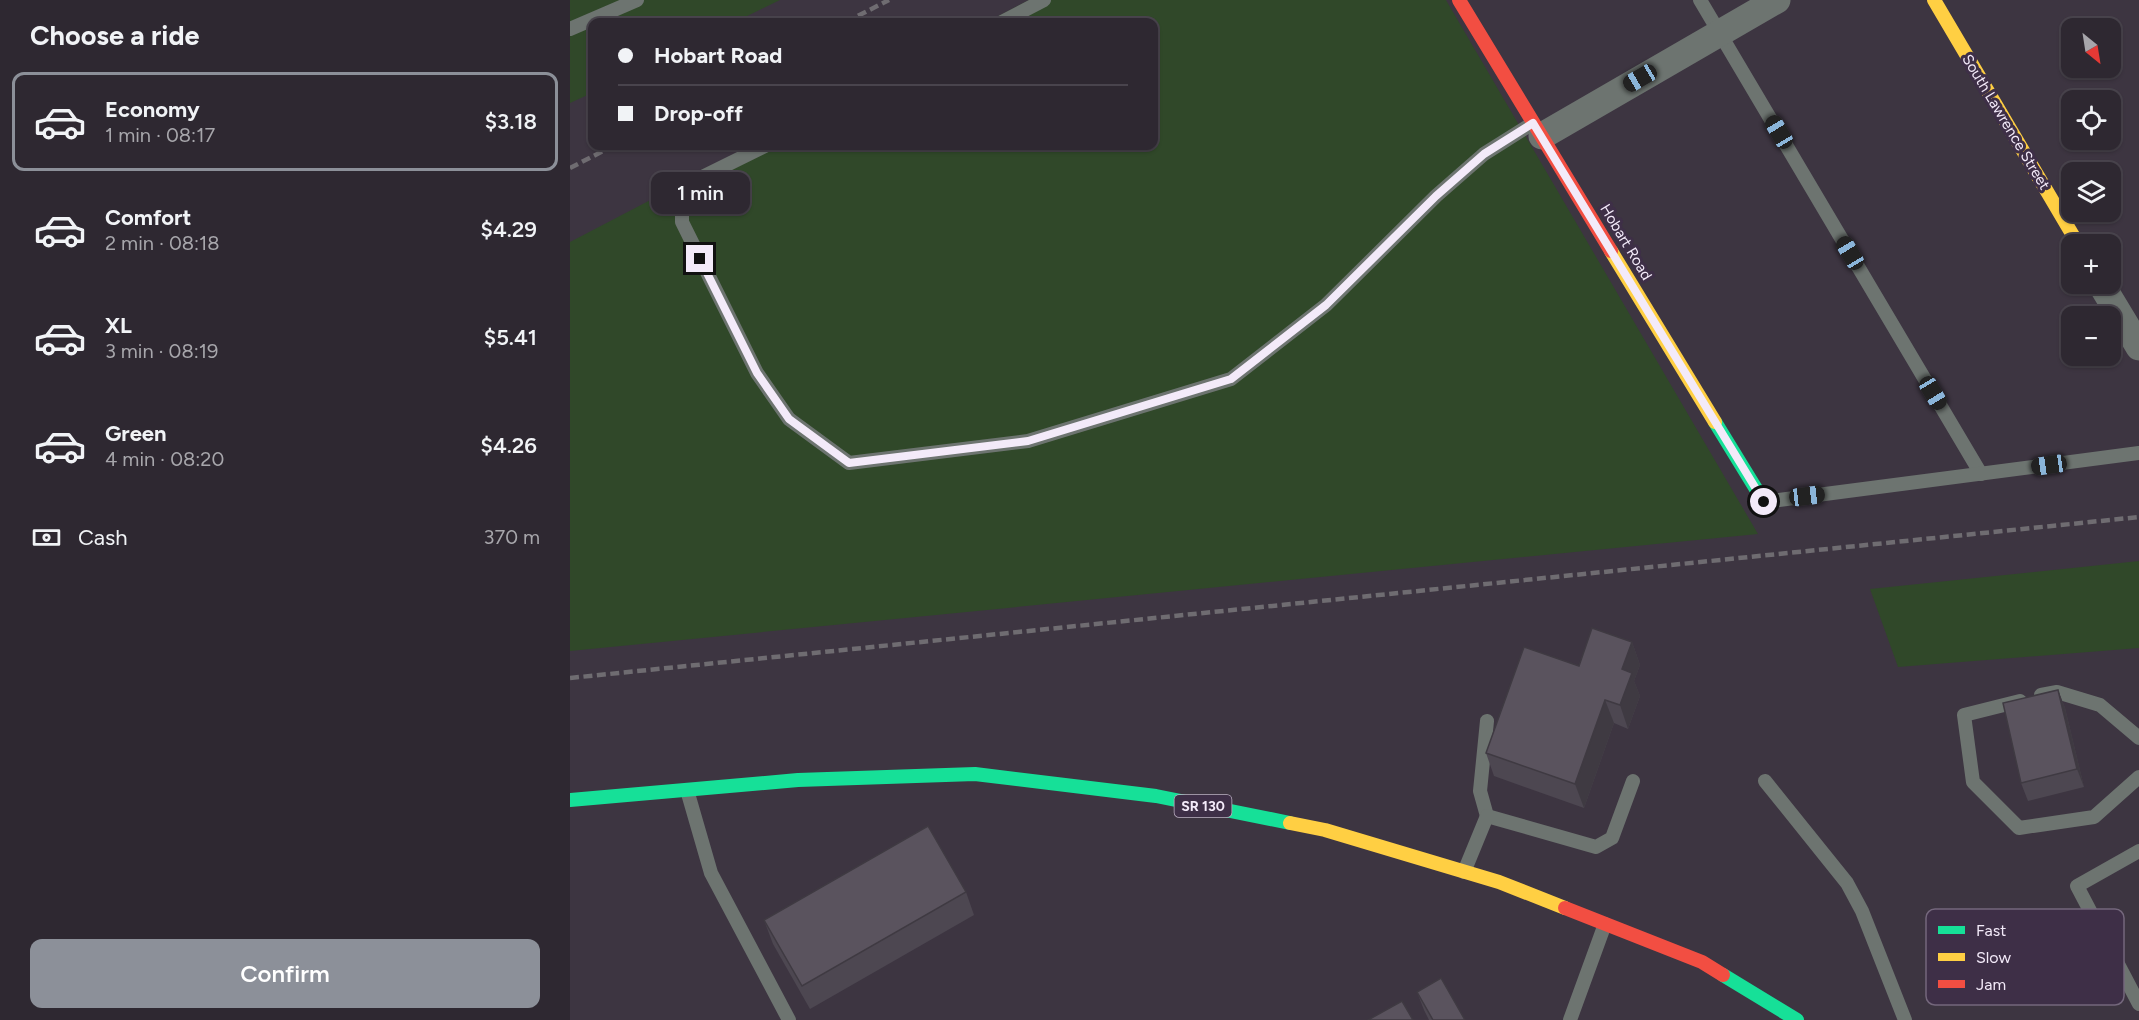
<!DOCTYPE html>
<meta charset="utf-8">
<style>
body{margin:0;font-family:Figtree,sans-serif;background:#363039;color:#f1f3f6;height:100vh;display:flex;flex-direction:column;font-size:22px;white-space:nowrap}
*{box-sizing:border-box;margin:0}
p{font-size:20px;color:#a7a6ab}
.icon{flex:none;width:33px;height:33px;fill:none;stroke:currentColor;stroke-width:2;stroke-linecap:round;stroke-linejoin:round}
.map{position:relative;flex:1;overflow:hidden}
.drawer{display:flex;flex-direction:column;background:#2e2831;width:570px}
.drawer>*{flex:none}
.hud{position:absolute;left:18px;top:18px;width:570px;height:132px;border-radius:12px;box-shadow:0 2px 4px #0004,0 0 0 2px #49444d;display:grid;align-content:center;height:132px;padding:0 30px;background:#2e2831}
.needle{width:39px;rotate:150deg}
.controls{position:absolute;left:1491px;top:18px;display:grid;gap:12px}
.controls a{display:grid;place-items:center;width:60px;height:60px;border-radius:12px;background:#2e2831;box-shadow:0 2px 4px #0004,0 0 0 2px #49444d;font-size:30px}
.end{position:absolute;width:27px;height:27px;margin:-14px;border:8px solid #f3eaf9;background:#111;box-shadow:0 0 0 3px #111}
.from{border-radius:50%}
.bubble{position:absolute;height:42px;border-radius:12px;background:#2e2831;box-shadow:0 2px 4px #0004,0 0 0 2px #49444d;font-size:20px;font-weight:600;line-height:42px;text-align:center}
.car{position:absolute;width:18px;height:36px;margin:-18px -9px;border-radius:8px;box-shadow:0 0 4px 2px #0007;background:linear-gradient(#222 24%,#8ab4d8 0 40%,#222 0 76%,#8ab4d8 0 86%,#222 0)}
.hud b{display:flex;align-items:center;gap:21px;height:57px;font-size:22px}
.hud b+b{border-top:2px solid #49444d}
.hud i{width:15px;height:15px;background:#f1f3f6}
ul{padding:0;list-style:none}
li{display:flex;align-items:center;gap:18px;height:99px;margin:0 12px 9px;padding:0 18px;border:3px solid transparent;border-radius:12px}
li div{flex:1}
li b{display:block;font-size:22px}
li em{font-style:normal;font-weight:600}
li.current{border-color:#8c9099}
li>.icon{width:54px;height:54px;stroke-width:1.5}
h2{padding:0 30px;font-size:27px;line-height:72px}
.pay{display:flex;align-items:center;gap:15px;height:66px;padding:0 30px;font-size:22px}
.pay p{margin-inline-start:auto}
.action{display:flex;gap:12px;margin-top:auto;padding:12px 30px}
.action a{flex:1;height:69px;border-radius:12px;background:#8c9099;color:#fff;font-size:24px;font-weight:600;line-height:69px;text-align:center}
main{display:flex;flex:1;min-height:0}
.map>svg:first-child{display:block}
.green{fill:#304829}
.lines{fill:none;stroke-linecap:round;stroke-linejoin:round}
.lane{stroke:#6d7470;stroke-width:14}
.street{stroke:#6d7470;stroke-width:27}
.fast{stroke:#16e098;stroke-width:14}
.slow{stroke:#ffcf43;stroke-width:14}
.jam{stroke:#f24e42;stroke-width:14}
.rail{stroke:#6f6c71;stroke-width:4.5;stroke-dasharray:9 4.5;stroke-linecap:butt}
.wall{fill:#4d4751}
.shaded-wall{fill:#3f3a42}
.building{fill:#5a535e;stroke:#3f3a42;stroke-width:1.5}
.route{stroke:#f3eaf9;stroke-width:8}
.labels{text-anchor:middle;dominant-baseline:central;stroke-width:6;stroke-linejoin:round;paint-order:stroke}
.shield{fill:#3e2f47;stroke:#bdb2c4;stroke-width:1.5}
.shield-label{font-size:14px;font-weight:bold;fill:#f3eaf9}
.street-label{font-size:15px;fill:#f3eaf9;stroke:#3e2f47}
.key{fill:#3e2f47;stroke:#74677c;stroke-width:1.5}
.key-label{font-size:16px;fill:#f3eaf9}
</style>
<main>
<section class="drawer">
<h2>Choose a ride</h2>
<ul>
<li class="current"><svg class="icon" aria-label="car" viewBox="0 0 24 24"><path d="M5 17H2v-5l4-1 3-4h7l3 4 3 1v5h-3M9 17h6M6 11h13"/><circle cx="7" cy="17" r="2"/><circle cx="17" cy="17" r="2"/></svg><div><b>Economy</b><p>1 min · 08:17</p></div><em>$3.18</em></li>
<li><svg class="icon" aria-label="car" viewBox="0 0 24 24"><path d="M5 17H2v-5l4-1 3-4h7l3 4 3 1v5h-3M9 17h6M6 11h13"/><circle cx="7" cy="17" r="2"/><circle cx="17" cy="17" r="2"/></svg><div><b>Comfort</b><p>2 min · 08:18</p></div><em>$4.29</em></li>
<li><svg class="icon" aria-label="car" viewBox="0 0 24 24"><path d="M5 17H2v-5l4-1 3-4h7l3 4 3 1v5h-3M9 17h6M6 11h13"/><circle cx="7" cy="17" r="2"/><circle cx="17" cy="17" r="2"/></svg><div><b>XL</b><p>3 min · 08:19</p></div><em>$5.41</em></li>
<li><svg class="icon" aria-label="car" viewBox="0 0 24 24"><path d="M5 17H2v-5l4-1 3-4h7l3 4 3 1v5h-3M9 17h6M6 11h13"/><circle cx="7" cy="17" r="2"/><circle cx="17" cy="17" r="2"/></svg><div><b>Green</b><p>4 min · 08:20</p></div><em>$4.26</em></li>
</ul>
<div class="pay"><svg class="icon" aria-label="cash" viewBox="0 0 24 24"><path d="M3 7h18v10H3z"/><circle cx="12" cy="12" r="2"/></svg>Cash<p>370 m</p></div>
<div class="action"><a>Confirm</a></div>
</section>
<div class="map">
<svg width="1569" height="1020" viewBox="0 0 1569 1020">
<rect width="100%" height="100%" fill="#3d3541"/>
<g class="green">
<polygon points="0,0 210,0 165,22 22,22 22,93 0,103"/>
<polygon points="459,0 876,0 1188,534 0,651 0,242 184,146 584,146 584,22 417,22"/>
<polygon points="1569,561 1569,648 1328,667 1300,589"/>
</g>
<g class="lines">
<g class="lane">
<polyline points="1130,0 1411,474"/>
<polyline points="432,22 474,0"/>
<polyline points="0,29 67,0"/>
<polyline points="195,146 112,187 112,222 187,373 219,419 279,463 458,441 661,379 756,305 866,196 914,154 963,123"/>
<polyline points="1194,502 1569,453"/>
<polyline points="1471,695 1487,692 1530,705 1569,738"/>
<polyline points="1450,701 1394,715 1403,782 1449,828 1524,817 1569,777"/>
<polyline points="1195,781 1277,883 1292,911 1335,1020"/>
<polyline points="117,790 141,873 219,1020"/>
<polyline points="917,816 910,791 917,721"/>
<polyline points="1569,851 1507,886 1569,1004"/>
<polyline points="894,872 917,816 1026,847 1042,838 1063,781"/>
<polyline points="1000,1020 1035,924"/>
</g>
<g class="street">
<polyline points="972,136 1207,0"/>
<polyline points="1531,284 1569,347"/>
</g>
<g class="fast">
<polyline points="1145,422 1194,502"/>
<polyline points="0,800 228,780 405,774 586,796 720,823"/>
<polyline points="1153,975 1227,1020"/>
</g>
<g class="slow">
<polyline points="1364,0 1508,244"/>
<polyline points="1041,251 1145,422"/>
<polyline points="720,823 755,830 929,882 995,908"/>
</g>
<g class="jam">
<polyline points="889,0 1041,251"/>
<polyline points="995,908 1132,962 1153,975"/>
</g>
<g class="rail">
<polyline points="276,22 319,0"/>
<polyline points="0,168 43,146"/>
<polyline points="0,678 1569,517"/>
</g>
</g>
<g class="wall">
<polygon points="1062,642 1070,665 1064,681 1070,696 1058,729 1044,723 1014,808 924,776 916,753 1009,666"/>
<polygon points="1488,690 1495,708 1514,787 1458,801 1451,783"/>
<polygon points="396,892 404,915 240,1009 203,944 194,920"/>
<polygon points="847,992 895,1020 859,1020 854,1010"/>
</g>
<g class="shaded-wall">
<polygon points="1062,642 1070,665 1064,681 1070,696 1058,729 1050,705 1052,669"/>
<polygon points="1488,690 1495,708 1514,787 1507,769"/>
<polygon points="1035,700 1044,723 1014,808 1005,784"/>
</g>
<g class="building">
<polygon points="1022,628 1062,642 1052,669 1062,673 1050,705 1035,700 1005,784 916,753 954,647 1009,666"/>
<polygon points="1488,690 1507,769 1451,783 1433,703"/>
<polygon points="358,826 396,892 232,986 194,920"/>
<polygon points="871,978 895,1020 863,1020 847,992"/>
<polygon points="832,1001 843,1020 798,1020"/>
</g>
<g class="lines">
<polyline class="route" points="130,259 187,373 219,419 279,463 458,441 661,379 756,305 866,196 914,154 963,123 1194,502"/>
</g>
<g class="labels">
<rect class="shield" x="604.5" y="795" width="57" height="22" rx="4.5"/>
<g class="shield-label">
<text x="633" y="806">SR 130</text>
</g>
<g class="street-label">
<text transform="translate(1436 122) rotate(59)">South Lawrence Street</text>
<text transform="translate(1056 242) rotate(59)">Hobart Road</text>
</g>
</g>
<rect x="1356" y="909" width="198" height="96" rx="9" class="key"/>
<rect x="1368" y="926" width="27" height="8" fill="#16e098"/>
<rect x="1368" y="953" width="27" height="8" fill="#ffcf43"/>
<rect x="1368" y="980" width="27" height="8" fill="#f24e42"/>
<g class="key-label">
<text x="1406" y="936">Fast</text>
<text x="1406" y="963">Slow</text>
<text x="1406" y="990">Jam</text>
</g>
</svg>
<div class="controls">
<a><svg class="needle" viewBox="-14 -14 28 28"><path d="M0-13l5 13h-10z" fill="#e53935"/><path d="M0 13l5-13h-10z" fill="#a7a6ab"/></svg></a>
<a><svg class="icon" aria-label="locate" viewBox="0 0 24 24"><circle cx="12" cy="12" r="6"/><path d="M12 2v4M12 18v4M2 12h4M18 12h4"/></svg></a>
<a><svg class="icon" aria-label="layers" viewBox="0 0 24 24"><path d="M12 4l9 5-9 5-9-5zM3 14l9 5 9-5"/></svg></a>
<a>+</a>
<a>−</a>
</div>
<i class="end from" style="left:1194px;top:502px"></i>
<i class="end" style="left:130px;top:259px"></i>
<div class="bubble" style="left:81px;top:172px;width:99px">1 min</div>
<i class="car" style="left:1070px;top:78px;rotate:240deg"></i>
<i class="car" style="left:1209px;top:132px;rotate:329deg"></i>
<i class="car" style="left:1280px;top:253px;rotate:329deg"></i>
<i class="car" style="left:1363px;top:393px;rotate:149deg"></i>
<i class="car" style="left:1479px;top:465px;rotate:262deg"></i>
<i class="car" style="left:1237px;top:496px;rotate:83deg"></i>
<div class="hud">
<b><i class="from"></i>Hobart Road</b>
<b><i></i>Drop-off</b>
</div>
</div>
</main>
